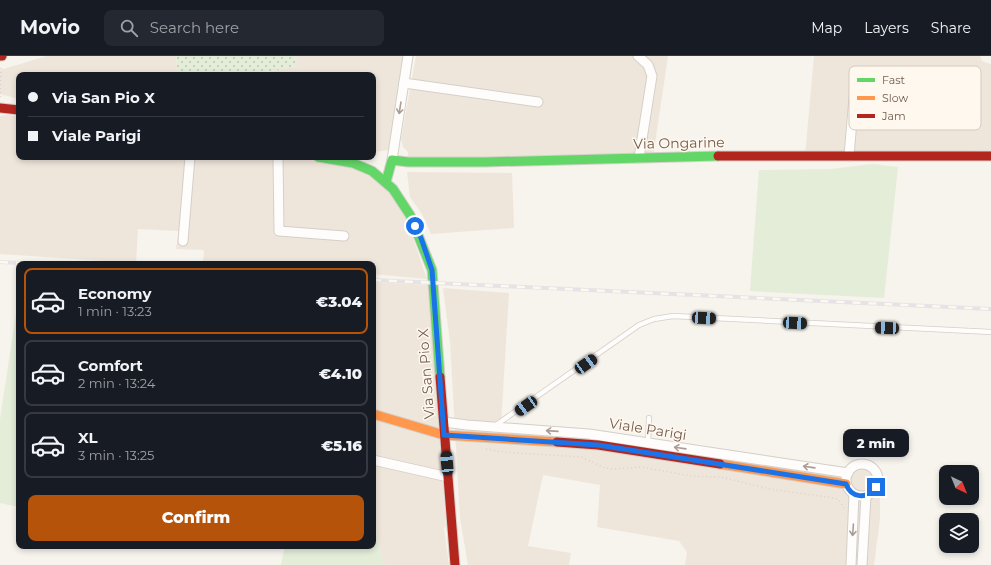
<!DOCTYPE html>
<meta charset="utf-8">
<style>
body{margin:0;font-family:Montserrat,sans-serif;background:#242831;color:#f1f3f6;height:100vh;display:flex;flex-direction:column;font-size:15px;white-space:nowrap}
*{box-sizing:border-box;margin:0}
p{font-size:13px;color:#9ea1a6}
.icon{flex:none;width:22px;height:22px;fill:none;stroke:currentColor;stroke-width:2;stroke-linecap:round;stroke-linejoin:round}
.map{position:relative;flex:1;overflow:hidden}
.panel{position:absolute;left:16px;top:205px;width:360px;height:288px;display:flex;flex-direction:column;background:#171b24;border-radius:8px;box-shadow:0 2px 6px #0003}
.panel>*{flex:none}
.top-card{position:absolute;left:16px;top:16px;width:360px;height:88px;border-radius:8px;box-shadow:0 2px 6px #0003;display:grid;align-content:center;height:88px;padding:0 12px;background:#171b24}
.needle{width:26px;rotate:137deg}
.controls{position:absolute;left:939px;top:409px;display:grid;gap:8px}
.controls a{display:grid;place-items:center;width:40px;height:40px;border-radius:8px;background:#171b24;box-shadow:0 2px 6px #0003;font-size:20px}
.end{position:absolute;width:18px;height:18px;margin:-9px;border:5px solid #1a73e8;background:#fff;box-shadow:0 0 0 2px #fff}
.from{border-radius:50%}
.bubble{position:absolute;height:28px;border-radius:8px;background:#171b24;box-shadow:0 2px 6px #0003;font-size:13px;font-weight:800;line-height:28px;text-align:center}
.car{position:absolute;width:12px;height:24px;margin:-12px -6px;border-radius:5px;box-shadow:0 0 3px 1px #0007;background:linear-gradient(#222 24%,#8ab4d8 0 40%,#222 0 76%,#8ab4d8 0 86%,#222 0)}
.top-card b{display:flex;align-items:center;gap:14px;height:38px;font-size:15px}
.top-card b+b{border-top:1px solid #363941}
.top-card i{width:10px;height:10px;background:#f1f3f6}
ul{padding:7px 0 0;list-style:none}
li{display:flex;align-items:center;gap:12px;height:66px;margin:0 8px 6px;padding:0 4px;border:2px solid #363941;border-radius:8px}
li div{flex:1}
li b{display:block;font-size:15px}
li em{font-style:normal;font-weight:800}
li.active{border-color:#b45309}
li>.icon{width:36px;height:36px;stroke-width:1.5}
.button{display:flex;gap:8px;margin-top:auto;padding:8px 12px}
.button a{flex:1;height:46px;border-radius:8px;background:#b45309;color:#fff;font-size:16px;font-weight:800;line-height:46px;text-align:center}
header{display:flex;align-items:center;gap:24px;box-sizing:border-box;height:56px;padding:0 20px;background:#171b24;border-bottom:1px solid #363941}
header strong{font-size:19px}
nav{display:flex;gap:22px;margin-inline-start:auto;font-size:14px}
.search{width:280px;height:36px;background:#242831;display:flex;align-items:center;gap:10px;box-sizing:border-box;padding:0 14px;border-radius:8px;color:#9ea1a6;font-size:15px}
.map>svg:first-child{display:block}
.residential{fill:#efe6db}
.green{fill:#e4edd8}
.park{fill:url(#park-dots)}
.lines{fill:none;stroke-linecap:round;stroke-linejoin:round}
.lane-casing{stroke:#d4cfc8;stroke-width:6}
.street-casing{stroke:#d4cfc8;stroke-width:11}
.fast-casing{stroke:#d6d0c9;stroke-width:11}
.slow-casing{stroke:#d6d0c9;stroke-width:11}
.jam-casing{stroke:#d6d0c9;stroke-width:11}
.path{stroke:#d8d1cc;stroke-width:1.5;stroke-dasharray:1 3;stroke-linecap:butt}
.lane{stroke:#fefdfc;stroke-width:4.5}
.street{stroke:#fefdfc;stroke-width:9}
.fast{stroke:#63d668;stroke-width:9}
.slow{stroke:#ff974d;stroke-width:9}
.jam{stroke:#b3261e;stroke-width:9}
.rail-casing{stroke:#e5e3e5;stroke-width:4}
.rail{stroke:#fef8ef;stroke-width:2.5;stroke-dasharray:8;stroke-linecap:butt}
.oneway{stroke:#ab9c94}
.route{stroke:#1a73e8;stroke-width:5}
.labels{text-anchor:middle;dominant-baseline:central;stroke-width:3;stroke-linejoin:round;paint-order:stroke}
.street-label{font-size:14px;fill:#745c4e;stroke:#fef8ef}
.key{fill:#fef8ef;stroke:#d5c9bf;stroke-width:1}
.key-label{font-size:11px;fill:#745c4e}
</style>
<header>
<strong>Movio</strong>
<div class="search"><svg class="icon" aria-label="search" viewBox="0 0 24 24"><circle cx="10" cy="10" r="6"/><path d="M15 15l6 6"/></svg>Search here</div>
<nav><a>Map</a><a>Layers</a><a>Share</a></nav>
</header>
<div class="map">
<svg width="991" height="509" viewBox="0 0 991 509">
<defs>
<pattern id="park-dots" width="8" height="8" patternUnits="userSpaceOnUse"><rect width="8" height="8" fill="#e4edd8"/><path d="M2 2h.1M6 6h.1" fill="none" stroke="#bdc3b1" stroke-width="1.8" stroke-linecap="round"/></pattern>
</defs>
<rect width="100%" height="100%" fill="#f7f3ed"/>
<g class="residential">
<polygon points="47,0 176,0 178,19 19,19 19,43 0,38 0,14"/>
<polygon points="295,0 403,0 389,94 373,96 373,19 183,19 266,16 297,10"/>
<polygon points="416,0 668,0 653,101 408,103 408,96 403,91 401,83"/>
<polygon points="814,0 980,0 982,5 991,8 991,94 805,100"/>
<polygon points="6,59 19,60 19,101 289,101 370,112 393,139 407,165 427,223 373,218 373,208 203,208 204,194 176,193 179,175 138,173 136,207 0,198 0,60"/>
<polygon points="407,116 512,117 514,172 431,178 422,158 410,141"/>
<polygon points="373,226 428,229 446,470 444,472 449,509 386,509 382,506 375,471 373,470"/>
<polygon points="443,232 509,237 501,369 842,415 853,405 869,406 880,421 880,463 874,509 685,509 687,496 679,485 597,471 600,429 543,419 528,490 571,497 569,509 468,509 460,462 450,286"/>
</g>
<g class="green">
<polygon points="873,108 898,111 884,242 750,235 759,114 831,113"/>
<polygon points="19,238 19,451 0,447 0,363"/>
<polygon points="373,470 375,470 382,506 386,509 281,509 285,490 373,490"/>
</g>
<polygon class="park" points="176,0 295,0 297,10 266,16 178,19"/>
<g class="lines">
<g class="lane-casing">
<g id="lane">
<polyline points="496,369 639,269 654,263 673,260 991,276"/>
<polyline points="648,387 649,362"/>
</g>
</g>
<g class="street-casing">
<g id="street">
<polyline points="638,0 648,9 652,20 639,102"/>
<polyline points="404,27 538,46"/>
<polyline points="849,100 856,18"/>
<polyline points="278,101 279,175 344,180"/>
<polyline points="392,104 408,0"/>
<polyline points="183,185 190,101"/>
<polyline points="444,366 467,369 589,378 848,417"/>
<polyline points="373,404 448,421"/>
<circle cx="862" cy="424" r="16"/>
<polyline points="851,509 854,438"/>
<polyline points="862,509 866,440"/>
</g>
</g>
<g class="fast-casing">
<g id="fast">
<polyline points="318,101 353,107 372,115 393,133 410,159 432,214 440,321"/>
<polyline points="386,126 392,104 408,106 485,106 718,100"/>
</g>
</g>
<g class="slow-casing">
<g id="slow">
<polyline points="373,358 444,379 557,386"/>
<polyline points="720,408 846,428"/>
</g>
</g>
<g class="jam-casing">
<g id="jam">
<polyline points="0,0 2,0"/>
<polyline points="0,52 19,54"/>
<polyline points="718,100 991,100"/>
<polyline points="440,321 455,509"/>
<polyline points="557,386 598,389 720,408"/>
</g>
</g>
<g class="path">
<polyline points="0,41 1,11"/>
<polyline points="486,393 504,396 581,401 605,412 614,413 641,411 691,420 721,421 770,433 834,442 839,444 844,452"/>
</g>
<use href="#lane" class="lane"/>
<use href="#street" class="street"/>
<use href="#fast" class="fast"/>
<use href="#slow" class="slow"/>
<use href="#jam" class="jam"/>
<g class="rail-casing">
<g id="rail">
<polyline points="0,206 42,208"/>
<polyline points="373,224 991,253"/>
</g>
</g>
<use href="#rail" class="rail"/>
</g>
<defs><path id="oneway-shaft" d="M-6 0H5M1.5-3L5.5 0L1.5 3" fill="none" stroke-width="1.6" stroke-linecap="round" stroke-linejoin="round"/></defs>
<g class="oneway">
<use href="#oneway-shaft" transform="translate(400 52) rotate(99)"/>
<use href="#oneway-shaft" transform="translate(552 375) rotate(-176)"/>
<use href="#oneway-shaft" transform="translate(680 392) rotate(-172)"/>
<use href="#oneway-shaft" transform="translate(809 411) rotate(-172)"/>
<use href="#oneway-shaft" transform="translate(853 474) rotate(94)"/>
</g>
<g class="lines">
<path class="route" d="M415,170L421,182L432,214L444,379L598,389L846,428C851,442 867,444 876,431"/>
</g>
<g class="labels">
<g class="street-label">
<text transform="translate(679 87) rotate(-1)">Via Ongarine</text>
<text transform="translate(426 318) rotate(-94)">Via San Pio X</text>
<text transform="translate(648 373) rotate(9)">Viale Parigi</text>
</g>
</g>
<rect x="849" y="10" width="132" height="64" rx="6" class="key"/>
<rect x="857" y="22" width="18" height="4" fill="#63d668"/>
<rect x="857" y="40" width="18" height="4" fill="#ff974d"/>
<rect x="857" y="58" width="18" height="4" fill="#b3261e"/>
<g class="key-label">
<text x="882" y="28">Fast</text>
<text x="882" y="46">Slow</text>
<text x="882" y="64">Jam</text>
</g>
</svg>
<div class="controls">
<a><svg class="needle" viewBox="-14 -14 28 28"><path d="M0-13l5 13h-10z" fill="#e53935"/><path d="M0 13l5-13h-10z" fill="#9ea1a6"/></svg></a>
<a><svg class="icon" aria-label="layers" viewBox="0 0 24 24"><path d="M12 4l9 5-9 5-9-5zM3 14l9 5 9-5"/></svg></a>
</div>
<i class="end from" style="left:415px;top:170px"></i>
<i class="end" style="left:876px;top:431px"></i>
<div class="bubble" style="left:843px;top:373px;width:66px">2 min</div>
<i class="car" style="left:704px;top:262px;rotate:93deg"></i>
<i class="car" style="left:795px;top:267px;rotate:93deg"></i>
<i class="car" style="left:887px;top:272px;rotate:272deg"></i>
<i class="car" style="left:586px;top:308px;rotate:55deg"></i>
<i class="car" style="left:526px;top:350px;rotate:235deg"></i>
<i class="car" style="left:447px;top:407px;rotate:355deg"></i>
<div class="top-card">
<b><i class="from"></i>Via San Pio X</b>
<b><i></i>Viale Parigi</b>
</div>
<section class="panel">
<ul>
<li class="active"><svg class="icon" aria-label="car" viewBox="0 0 24 24"><path d="M5 17H2v-5l4-1 3-4h7l3 4 3 1v5h-3M9 17h6M6 11h13"/><circle cx="7" cy="17" r="2"/><circle cx="17" cy="17" r="2"/></svg><div><b>Economy</b><p>1 min · 13:23</p></div><em>€3.04</em></li>
<li><svg class="icon" aria-label="car" viewBox="0 0 24 24"><path d="M5 17H2v-5l4-1 3-4h7l3 4 3 1v5h-3M9 17h6M6 11h13"/><circle cx="7" cy="17" r="2"/><circle cx="17" cy="17" r="2"/></svg><div><b>Comfort</b><p>2 min · 13:24</p></div><em>€4.10</em></li>
<li><svg class="icon" aria-label="car" viewBox="0 0 24 24"><path d="M5 17H2v-5l4-1 3-4h7l3 4 3 1v5h-3M9 17h6M6 11h13"/><circle cx="7" cy="17" r="2"/><circle cx="17" cy="17" r="2"/></svg><div><b>XL</b><p>3 min · 13:25</p></div><em>€5.16</em></li>
</ul>
<div class="button"><a>Confirm</a></div>
</section>
</div>
